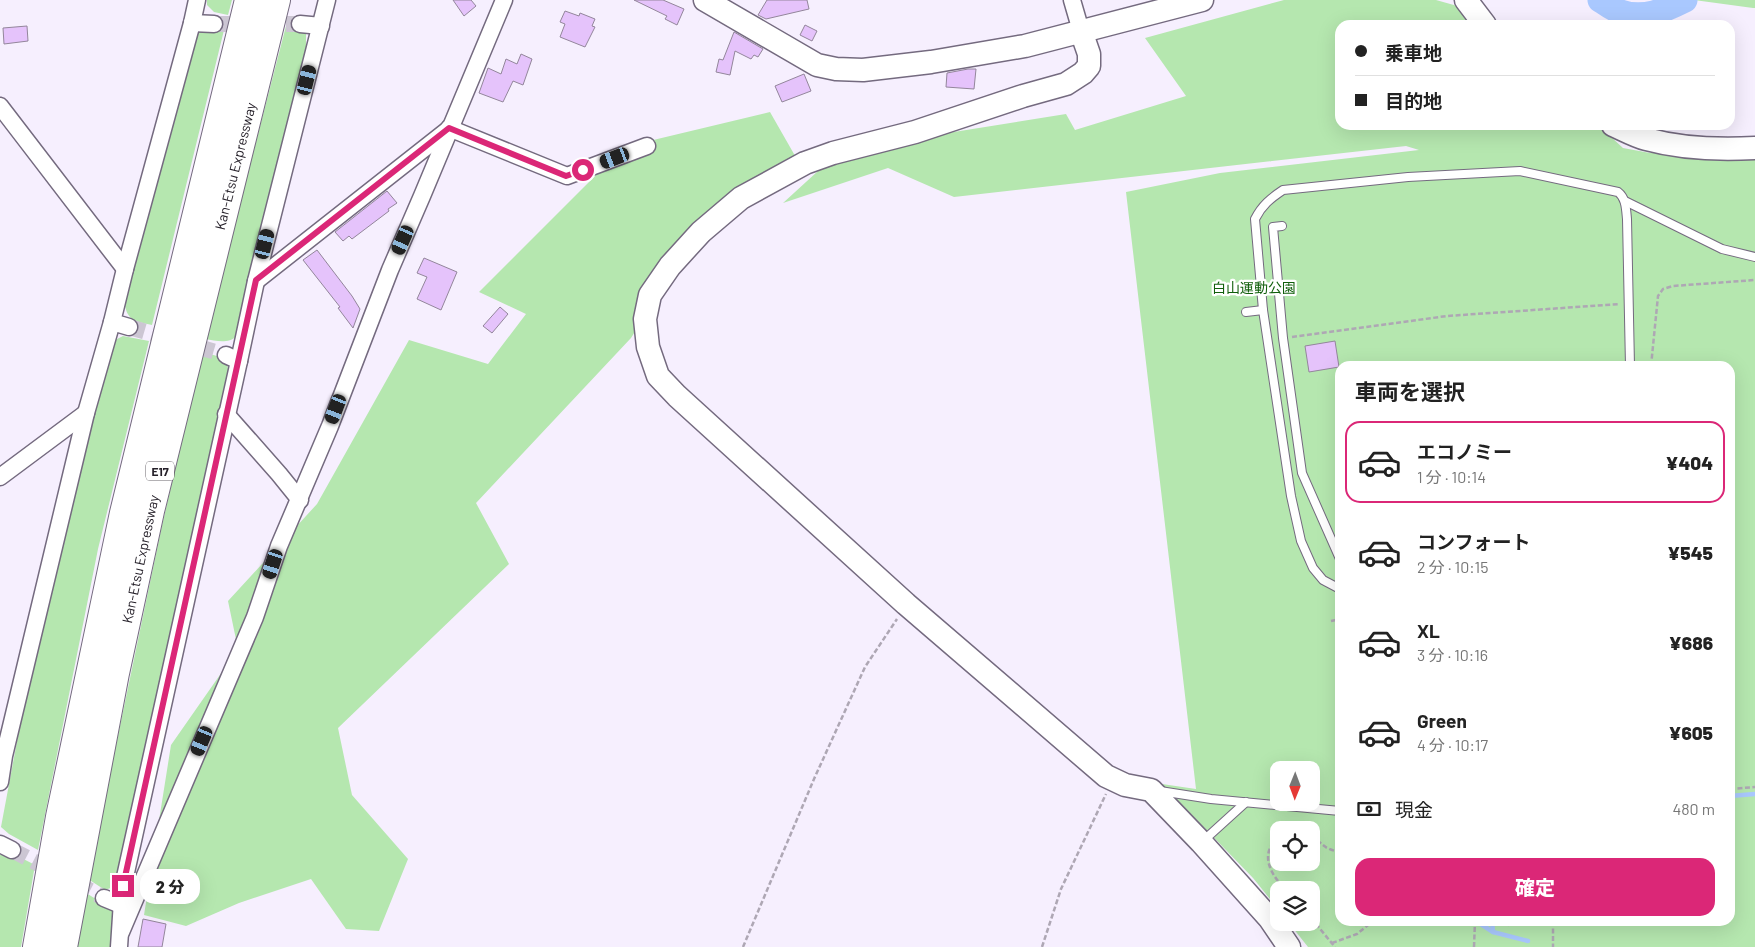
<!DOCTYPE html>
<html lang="ja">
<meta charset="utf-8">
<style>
body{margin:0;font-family:Barlow,"Noto Sans JP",sans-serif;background:#f6f6f6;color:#222;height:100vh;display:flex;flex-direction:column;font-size:19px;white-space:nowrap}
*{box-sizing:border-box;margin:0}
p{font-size:16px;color:#767676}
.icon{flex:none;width:28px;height:28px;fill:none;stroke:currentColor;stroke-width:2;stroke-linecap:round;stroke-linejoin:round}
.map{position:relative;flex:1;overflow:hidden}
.sheet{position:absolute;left:1335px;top:361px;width:400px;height:565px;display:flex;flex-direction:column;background:#fff;border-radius:15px;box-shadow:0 5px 20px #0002}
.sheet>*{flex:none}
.guide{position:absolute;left:1335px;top:20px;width:400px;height:110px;border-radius:15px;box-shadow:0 5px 20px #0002;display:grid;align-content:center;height:110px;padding:0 20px;background:#fff}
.needle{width:32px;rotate:181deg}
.fabs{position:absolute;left:1270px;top:761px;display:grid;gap:10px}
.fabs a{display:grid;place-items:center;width:50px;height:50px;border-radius:10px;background:#fff;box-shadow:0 5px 20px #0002;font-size:25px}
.end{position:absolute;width:22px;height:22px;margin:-11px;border:6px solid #db2777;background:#fff;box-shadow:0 0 0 2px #fff}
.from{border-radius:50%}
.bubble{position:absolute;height:35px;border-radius:15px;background:#fff;box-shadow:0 5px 20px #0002;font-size:16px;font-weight:800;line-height:35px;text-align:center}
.car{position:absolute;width:15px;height:30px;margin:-15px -8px;border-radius:6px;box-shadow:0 0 4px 1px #0007;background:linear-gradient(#222 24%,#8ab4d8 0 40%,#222 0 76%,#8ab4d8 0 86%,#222 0)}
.guide b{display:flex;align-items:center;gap:18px;height:48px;font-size:19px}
.guide b+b{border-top:1px solid #e0e0e0}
.guide i{width:12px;height:12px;background:#222}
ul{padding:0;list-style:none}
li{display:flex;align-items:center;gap:15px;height:82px;margin:0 10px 8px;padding:0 10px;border:2px solid transparent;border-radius:15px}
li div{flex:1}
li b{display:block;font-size:19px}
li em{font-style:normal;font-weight:800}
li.current{border-color:#db2777}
li>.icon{width:45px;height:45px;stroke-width:1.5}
h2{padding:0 20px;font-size:22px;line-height:60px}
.pay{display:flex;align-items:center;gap:12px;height:55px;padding:0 20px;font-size:19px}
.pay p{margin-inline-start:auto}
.primary-button{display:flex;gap:10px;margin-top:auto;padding:10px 20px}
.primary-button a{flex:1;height:58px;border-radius:15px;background:#db2777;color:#fff;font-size:20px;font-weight:800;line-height:58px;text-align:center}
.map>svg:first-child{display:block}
.green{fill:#b5e7af;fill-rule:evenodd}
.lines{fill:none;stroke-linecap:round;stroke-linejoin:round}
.stream{stroke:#a9c8fe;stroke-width:4.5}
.river{stroke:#a9c8fe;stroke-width:25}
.building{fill:#e5c3fb;stroke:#93869b}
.street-tunnel{stroke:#ccc6d3;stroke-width:16;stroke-dasharray:16 8;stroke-linecap:butt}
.lane-casing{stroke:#746a7f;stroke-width:10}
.street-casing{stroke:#746a7f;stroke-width:19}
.secondary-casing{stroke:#746a7f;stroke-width:25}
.highway-casing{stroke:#746a7f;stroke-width:30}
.path{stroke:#aea7b4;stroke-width:2.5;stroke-dasharray:5 2.5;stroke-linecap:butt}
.lane{stroke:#fff;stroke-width:8}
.street{stroke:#fff;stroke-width:16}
.secondary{stroke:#fff;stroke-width:22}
.highway{stroke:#fff;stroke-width:28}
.route{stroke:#db2777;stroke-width:6}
.labels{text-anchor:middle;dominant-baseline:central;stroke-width:4.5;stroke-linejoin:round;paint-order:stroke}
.shield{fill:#fff;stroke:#666369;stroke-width:1}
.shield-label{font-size:12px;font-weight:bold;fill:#252029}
.street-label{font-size:14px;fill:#252029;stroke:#fff}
.park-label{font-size:14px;fill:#115f0c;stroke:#fff}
</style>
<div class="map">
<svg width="1755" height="947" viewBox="0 0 1755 947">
<rect width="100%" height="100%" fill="#f6effe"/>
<g class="green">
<polygon points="207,0 232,0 228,15 214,12 207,5"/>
<path d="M1284,0H1436L1468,9L1486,25H1340V125H1598L1623,148L1650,153H1755V947H1308L1289,923L1311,922V890H1279V910L1253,878L1162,784L1196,789L1126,192L1220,173L1419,150L1406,146L954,197L888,168L783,203L841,150L1066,114L1075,130L1186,96L1145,38ZM1340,366H1730V921H1340ZM1279,770H1311V802H1279ZM1279,830H1311V862H1279Z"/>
<polygon points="1694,0 1755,0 1755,8 1753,8"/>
<path d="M225,26L152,325C134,321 127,321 124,301L193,38L207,27Z"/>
<path d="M286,26H302L306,32V51L237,336C228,344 217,341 205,339Z"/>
<polygon points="770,112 798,161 693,239 631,338 476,503 509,564 338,728 352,795 408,859 379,931 346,929 311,879 239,903 186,926 144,915 171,745 238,649 228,601 317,504 409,340 488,364 526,314 479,292 624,147"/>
<polygon points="123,336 149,341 98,549 38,850 9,834 1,827 33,656 112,347 117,339"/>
<path d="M202,352C224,358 230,357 228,382L119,885L105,890L88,879L161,530Z"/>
<polygon points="6,852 10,852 35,865 21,947 0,947 0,855"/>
<polygon points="86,893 114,910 112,947 76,947"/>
</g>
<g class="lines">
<g class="stream">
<polyline points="1730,796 1755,794"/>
<polyline points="1476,921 1493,932 1528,941"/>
<polyline points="1492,921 1493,932"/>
</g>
<path class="river" d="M1600,0C1606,4 1614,10 1621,12C1644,20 1665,10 1685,0"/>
</g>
<g class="building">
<polygon points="453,0 471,0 476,6 464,16"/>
<polygon points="634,0 663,0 684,9 677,25 665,19 667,16"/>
<polygon points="767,0 807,0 809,9 766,19 758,15"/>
<polygon points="565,11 579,16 580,13 595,19 592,26 595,27 585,47 560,37 565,24 560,22"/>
<polygon points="805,25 817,31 812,41 800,35"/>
<polygon points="27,26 28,41 4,44 3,28"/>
<polygon points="734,32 763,49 758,57 754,55 751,59 735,51 730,75 716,72 719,59 723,60"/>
<polygon points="521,54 532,59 523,85 513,81 503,102 479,93 488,68 501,74 506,59 517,64"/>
<polygon points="968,69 976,69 974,89 946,87 947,73"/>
<polygon points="804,74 811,91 782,102 775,86"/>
<polygon points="387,191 397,203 388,209 389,211 352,239 349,236 343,241 335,232"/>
<polygon points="317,250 352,296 360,309 353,328 338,308 340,307 303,260"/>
<polygon points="424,258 457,272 441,310 417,299 427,277 417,273"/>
<polygon points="500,307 508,314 492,333 483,326"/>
<polygon points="1335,341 1339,367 1309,372 1305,346"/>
<polygon points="143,919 166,924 162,947 138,947"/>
</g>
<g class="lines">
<g class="street-tunnel">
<polyline points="214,24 300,24"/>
<polyline points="129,327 226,355"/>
<polyline points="12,850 104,898"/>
</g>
<g class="lane-casing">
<g id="lane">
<polyline points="1625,201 1722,249 1755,257"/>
<polyline points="1282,226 1273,227 1283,338 1302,473 1340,559"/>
<polyline points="1246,312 1263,310"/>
<path d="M1340,589L1323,580L1313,568L1301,541L1291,496L1263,310L1255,219C1262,205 1271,198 1283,190L1408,177L1520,171L1618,192C1626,198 1626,209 1627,219L1630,366"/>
<polyline points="1160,791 1211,799 1340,811"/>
<polyline points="1203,841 1246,802"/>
</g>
</g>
<g class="street-casing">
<g id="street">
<polyline points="1072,0 1081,31"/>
<polyline points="192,23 214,24"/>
<polyline points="300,24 321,26"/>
<polyline points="0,106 125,269"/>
<polyline points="449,128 567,176 647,146"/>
<polyline points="256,281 449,129"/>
<polyline points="129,327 112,322 125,269 192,23 197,0"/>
<polyline points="239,361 256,281 327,0"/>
<polyline points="226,414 279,474 300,500"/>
<polyline points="0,477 86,413"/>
<polyline points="0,782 4,756 86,413 112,322"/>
<polyline points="0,844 12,850"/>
<polyline points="104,898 121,905"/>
<polyline points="121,932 255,617 279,546 330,426 390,270 422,196 504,0"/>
<polyline points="119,947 123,886 239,361 226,355"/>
</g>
</g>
<g class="secondary-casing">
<g id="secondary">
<polyline points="705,0 817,65 836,69 863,70 931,62 1025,46 1202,0"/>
<polyline points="1466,0 1485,25"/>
<polyline points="1081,31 1089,54 1089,66 1083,73 1066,84 1023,96 915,132 833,153 805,163 741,198 701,232 670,266 650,295 645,319 648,347 658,376 677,396 906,604 1106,776 1125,785 1151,790 1201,842 1270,919 1289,947"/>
<path d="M1613,125C1624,130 1635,136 1646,139C1679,148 1720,150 1755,148"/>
</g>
</g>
<g class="highway-casing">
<g id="highway">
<polyline points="37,947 60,817 124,513 249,0"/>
<polyline points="63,947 115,673 150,511 276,0"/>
</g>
</g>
<g class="path">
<polyline points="1292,337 1447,316 1620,304"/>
<polyline points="1651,366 1658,296 1663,289 1673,286 1755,280"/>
<polyline points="1331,621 1340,619"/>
<polyline points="1730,789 1755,787"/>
<path d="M1311,836C1324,844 1323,849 1340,852"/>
<path d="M1279,837C1258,854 1271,875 1286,890"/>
<polyline points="1311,918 1335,947"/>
<polyline points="1497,921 1509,925 1509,921"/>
<polyline points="1553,921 1553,947"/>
<polyline points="1332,943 1357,934 1373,921"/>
<polyline points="743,947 814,779 865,667 897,619"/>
<polyline points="1042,947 1061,889 1106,794"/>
<polyline points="1474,947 1475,921"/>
</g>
<use href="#lane" class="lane"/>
<use href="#street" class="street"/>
<use href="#secondary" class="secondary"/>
<use href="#highway" class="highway"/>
</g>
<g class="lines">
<polyline class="route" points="123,886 256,280 449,128 566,176 583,170"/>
</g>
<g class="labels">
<rect class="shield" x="146" y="461.5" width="28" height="19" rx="4"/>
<g class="shield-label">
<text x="160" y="471">E17</text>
</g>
<g class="street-label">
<text transform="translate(235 166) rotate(-76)">Kan-Etsu Expressway</text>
<text transform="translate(140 559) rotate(-78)">Kan-Etsu Expressway</text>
</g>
<g class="park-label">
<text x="1254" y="287">白山運動公園</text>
</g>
</g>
</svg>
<div class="fabs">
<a><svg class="needle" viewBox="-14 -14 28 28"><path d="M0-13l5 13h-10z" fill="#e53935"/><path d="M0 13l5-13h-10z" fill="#767676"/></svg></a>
<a><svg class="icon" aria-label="locate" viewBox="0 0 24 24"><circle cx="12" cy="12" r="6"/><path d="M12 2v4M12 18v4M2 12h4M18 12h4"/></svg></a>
<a><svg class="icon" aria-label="layers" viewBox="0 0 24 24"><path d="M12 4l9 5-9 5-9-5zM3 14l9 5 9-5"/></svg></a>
</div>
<i class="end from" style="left:583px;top:170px"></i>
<i class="end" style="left:123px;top:886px"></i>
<div class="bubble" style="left:140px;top:869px;width:60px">2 分</div>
<i class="car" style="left:307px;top:80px;rotate:14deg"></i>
<i class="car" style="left:615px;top:158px;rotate:249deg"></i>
<i class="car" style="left:403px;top:240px;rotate:204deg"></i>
<i class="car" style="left:265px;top:244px;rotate:14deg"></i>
<i class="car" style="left:336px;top:409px;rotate:201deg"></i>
<i class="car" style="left:273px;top:564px;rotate:198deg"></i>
<i class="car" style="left:202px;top:741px;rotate:203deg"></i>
<div class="guide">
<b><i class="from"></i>乗車地</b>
<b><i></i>目的地</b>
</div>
<section class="sheet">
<h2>車両を選択</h2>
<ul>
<li class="current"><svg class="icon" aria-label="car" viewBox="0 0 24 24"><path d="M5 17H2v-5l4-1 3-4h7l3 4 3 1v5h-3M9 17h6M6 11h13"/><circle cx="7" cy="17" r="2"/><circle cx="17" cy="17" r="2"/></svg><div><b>エコノミー</b><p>1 分 · 10:14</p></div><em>¥404</em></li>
<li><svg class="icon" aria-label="car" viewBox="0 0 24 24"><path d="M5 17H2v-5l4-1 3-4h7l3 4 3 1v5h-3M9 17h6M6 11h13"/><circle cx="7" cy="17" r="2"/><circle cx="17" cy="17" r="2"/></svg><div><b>コンフォート</b><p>2 分 · 10:15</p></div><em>¥545</em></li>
<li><svg class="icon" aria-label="car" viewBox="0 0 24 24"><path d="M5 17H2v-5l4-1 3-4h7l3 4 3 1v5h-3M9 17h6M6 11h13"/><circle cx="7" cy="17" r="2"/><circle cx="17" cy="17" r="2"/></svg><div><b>XL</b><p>3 分 · 10:16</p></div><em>¥686</em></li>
<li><svg class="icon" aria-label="car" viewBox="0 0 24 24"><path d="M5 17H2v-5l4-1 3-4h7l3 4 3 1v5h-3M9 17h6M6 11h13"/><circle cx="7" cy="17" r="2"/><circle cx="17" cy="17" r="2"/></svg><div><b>Green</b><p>4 分 · 10:17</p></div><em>¥605</em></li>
</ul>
<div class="pay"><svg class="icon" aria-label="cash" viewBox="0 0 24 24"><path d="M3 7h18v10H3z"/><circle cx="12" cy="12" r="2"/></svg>現金<p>480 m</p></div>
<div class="primary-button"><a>確定</a></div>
</section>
</div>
